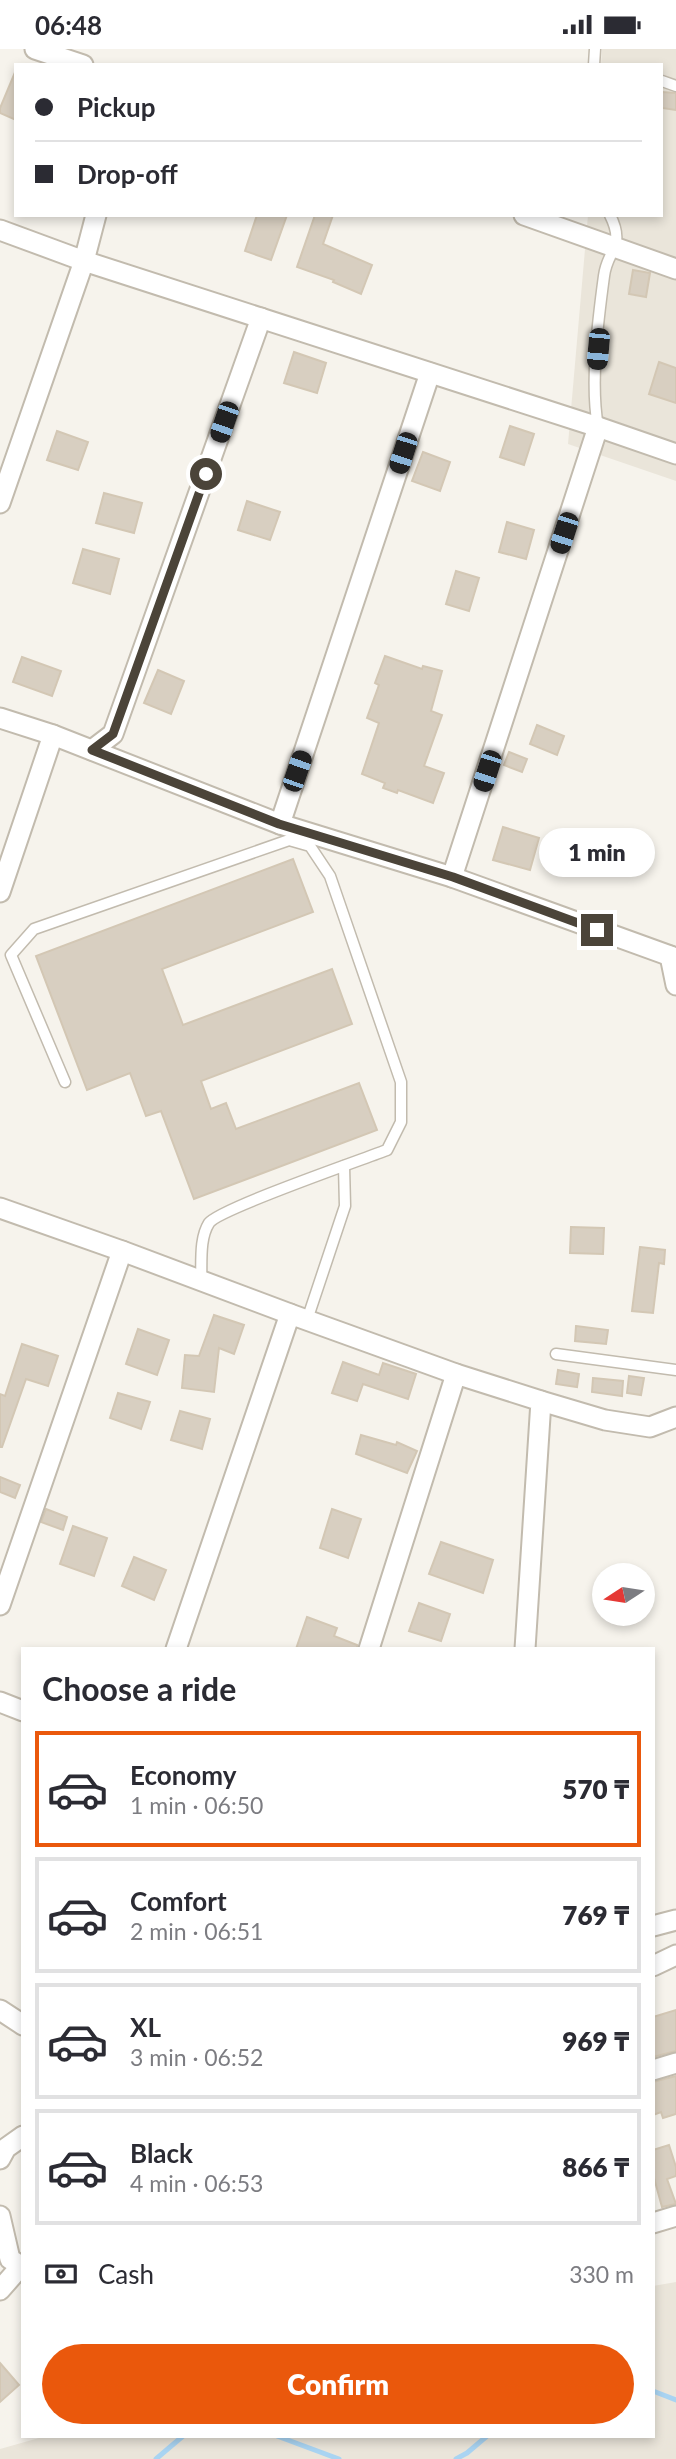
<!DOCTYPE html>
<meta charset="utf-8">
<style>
body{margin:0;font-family:Lato,sans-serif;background:#f2f2f3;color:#2b2b33;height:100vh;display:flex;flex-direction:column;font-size:26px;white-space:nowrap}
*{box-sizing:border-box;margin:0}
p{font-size:23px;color:#7c7c81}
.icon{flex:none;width:38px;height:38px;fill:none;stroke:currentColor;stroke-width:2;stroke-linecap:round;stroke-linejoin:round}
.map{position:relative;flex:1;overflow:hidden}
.side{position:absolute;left:21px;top:1598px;width:634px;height:791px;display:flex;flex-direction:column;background:#fff;border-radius:0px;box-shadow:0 4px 10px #0003}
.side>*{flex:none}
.banner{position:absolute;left:14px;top:14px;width:649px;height:154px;border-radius:0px;box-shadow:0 4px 10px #0003;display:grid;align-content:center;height:154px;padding:0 21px;background:#fff}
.needle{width:46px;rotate:258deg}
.buttons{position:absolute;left:592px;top:1514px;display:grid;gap:14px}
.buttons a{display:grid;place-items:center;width:63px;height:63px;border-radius:50%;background:#fff;box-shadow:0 4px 10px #0003;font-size:35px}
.end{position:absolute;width:32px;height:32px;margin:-16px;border:9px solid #4b4439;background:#fff;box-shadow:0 0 0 4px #fff}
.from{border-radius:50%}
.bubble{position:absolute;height:49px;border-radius:24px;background:#fff;box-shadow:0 4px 10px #0003;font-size:23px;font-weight:800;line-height:49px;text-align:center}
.car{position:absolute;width:21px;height:42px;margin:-21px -10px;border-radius:9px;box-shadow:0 0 5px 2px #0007;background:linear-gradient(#222 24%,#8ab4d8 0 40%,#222 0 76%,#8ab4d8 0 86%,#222 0)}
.banner b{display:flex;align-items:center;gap:24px;height:66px;font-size:26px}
.banner b+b{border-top:2px solid #e1e1e2}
.banner i{width:18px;height:18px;background:#2b2b33}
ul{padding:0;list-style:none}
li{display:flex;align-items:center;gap:21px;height:116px;margin:0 14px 10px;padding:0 7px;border:4px solid #e1e1e2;border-radius:0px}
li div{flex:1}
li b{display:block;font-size:26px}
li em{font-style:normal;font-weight:800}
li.current{border-color:#ea580c}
li>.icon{width:63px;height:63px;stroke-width:1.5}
h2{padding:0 21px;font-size:32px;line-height:84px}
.pay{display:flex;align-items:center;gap:18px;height:77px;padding:0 21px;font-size:26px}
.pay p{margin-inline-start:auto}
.cta{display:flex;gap:14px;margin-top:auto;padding:14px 21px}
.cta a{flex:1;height:80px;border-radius:42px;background:#ea580c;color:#fff;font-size:28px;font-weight:800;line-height:80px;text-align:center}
.status{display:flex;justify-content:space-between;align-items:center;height:49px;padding:0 35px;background:#fff;direction:ltr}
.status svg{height:19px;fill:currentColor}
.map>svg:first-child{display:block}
.residential{fill:#eae5da}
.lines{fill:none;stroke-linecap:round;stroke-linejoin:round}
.stream{stroke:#a9d4f2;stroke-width:5}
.building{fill:#d8cfc1;stroke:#d3c7b4;stroke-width:2}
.lane-casing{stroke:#c2bbae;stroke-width:13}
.street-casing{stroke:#c2bbae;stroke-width:23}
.lane{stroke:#fff;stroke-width:10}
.street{stroke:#fff;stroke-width:19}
.route{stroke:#4b4439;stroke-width:9}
</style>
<div class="status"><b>06:48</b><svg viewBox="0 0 49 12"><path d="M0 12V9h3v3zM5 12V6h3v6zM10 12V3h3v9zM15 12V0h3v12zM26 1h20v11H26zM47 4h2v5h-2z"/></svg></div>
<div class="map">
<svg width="676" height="2410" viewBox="0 0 676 2410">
<rect width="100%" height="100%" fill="#f6f3ec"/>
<g class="residential">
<polygon points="602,0 676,0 676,432 568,395 588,166 662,166 662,16 601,16"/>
<polygon points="676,2233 676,2410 0,2410 0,2400 46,2387 653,2387 653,2237"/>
</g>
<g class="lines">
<g class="stream">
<polyline points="653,2342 676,2351"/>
<polyline points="277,2387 339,2410"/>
<polyline points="156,2410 183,2387"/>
<polyline points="456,2410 467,2404 487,2387"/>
</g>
</g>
<g class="building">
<polygon points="16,21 16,71 0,64 0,59"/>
<polygon points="662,43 676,44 676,61 662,59"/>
<polygon points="257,166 287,166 271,211 245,202"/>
<polygon points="315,166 333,166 323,195 372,216 361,245 333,233 334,231 297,218"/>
<polygon points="633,221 650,224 646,248 629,245"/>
<polygon points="294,303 326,314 317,344 284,334"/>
<polygon points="659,313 676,319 676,354 649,345"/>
<polygon points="510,377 534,385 524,416 500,408"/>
<polygon points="57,382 88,393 78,421 47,411"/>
<polygon points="423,403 450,413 440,442 412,432"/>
<polygon points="104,444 142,454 134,484 96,474"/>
<polygon points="247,452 280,463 270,491 238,481"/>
<polygon points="507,473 534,481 526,510 499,503"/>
<polygon points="83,500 119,510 110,545 73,534"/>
<polygon points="456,522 479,529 469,562 446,555"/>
<polygon points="385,607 422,620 423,617 442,622 431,662 442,666 424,717 444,724 433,754 398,741 397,744 383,739 385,734 362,725 379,674 367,669 379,636 375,634"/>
<polygon points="22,608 61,622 52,647 13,633"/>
<polygon points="158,621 184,632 171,665 144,654"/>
<polygon points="537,676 564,687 557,706 530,695"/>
<polygon points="509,703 527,710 522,723 504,716"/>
<polygon points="503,778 539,789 530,821 493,811"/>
<polygon points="293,810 313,863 162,920 183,976 332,920 352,975 201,1032 211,1060 226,1054 236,1080 359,1034 377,1081 194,1150 161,1062 146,1067 130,1024 87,1041 36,907"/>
<polygon points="571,1178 604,1179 603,1205 570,1204"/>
<polygon points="640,1198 665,1201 664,1215 659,1214 653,1264 632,1262"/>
<polygon points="214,1266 244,1276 234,1305 219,1299 214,1343 182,1339 185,1306 199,1307"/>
<polygon points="576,1277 608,1281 606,1295 575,1292"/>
<polygon points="138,1280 169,1291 157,1326 126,1315"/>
<polygon points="22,1295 58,1307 48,1337 26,1330 2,1398 0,1398 0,1345 5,1347"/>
<polygon points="343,1313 379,1326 383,1314 416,1325 408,1350 363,1335 357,1352 332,1344"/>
<polygon points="558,1321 579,1325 577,1338 556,1335"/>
<polygon points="629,1327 644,1329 641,1346 627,1344"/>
<polygon points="593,1329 623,1332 622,1347 592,1343"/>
<polygon points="118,1344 150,1353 141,1380 110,1369"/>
<polygon points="180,1362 210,1370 202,1400 171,1391"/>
<polygon points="361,1386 396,1396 397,1393 417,1402 407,1424 356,1405"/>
<polygon points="0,1428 20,1436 15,1449 0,1443"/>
<polygon points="46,1460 67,1468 63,1481 41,1473"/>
<polygon points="332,1460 361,1470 348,1509 320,1499"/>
<polygon points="73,1477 107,1489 94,1527 60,1515"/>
<polygon points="441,1493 493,1511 483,1544 429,1525"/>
<polygon points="134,1508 166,1521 154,1551 122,1537"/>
<polygon points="419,1554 450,1565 441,1592 409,1582"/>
<polygon points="307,1568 337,1579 334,1587 357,1596 357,1600 296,1600"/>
<polygon points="676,1961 676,2002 653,2008 653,1968"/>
<polygon points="676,2027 676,2065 663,2069 661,2063 653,2066 653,2033"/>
<polygon points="669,2096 676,2118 676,2127 667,2130 676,2155 662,2158 653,2125 653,2101"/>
<polygon points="0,2314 19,2336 0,2353"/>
</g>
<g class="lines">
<g class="lane-casing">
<g id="lane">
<polyline points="594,16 595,0"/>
<polyline points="662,32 676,37"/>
<path d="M598,378C590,334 598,271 604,227C607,201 626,198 610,166"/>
<path d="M65,1033L11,906L34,880L289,791L310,797L330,827L401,1033V1073L387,1101C361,1111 219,1160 209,1174C199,1190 202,1213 201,1232"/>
<polyline points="307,1271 345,1157 344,1117"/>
<polyline points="556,1305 676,1321"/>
</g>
</g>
<g class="street-casing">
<g id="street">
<polyline points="35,0 83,16"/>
<polyline points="524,166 676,220"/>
<polyline points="0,181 84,212 96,166"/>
<polyline points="0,454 84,212 598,378 676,405"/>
<polyline points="0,669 53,686"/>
<polyline points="92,701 113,685 261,269"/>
<polyline points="280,775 430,324"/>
<polyline points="452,828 598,378"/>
<polyline points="0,843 53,686 280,775 452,828 676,909"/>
<polyline points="670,907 676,936"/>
<polyline points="0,1159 122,1202"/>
<polyline points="541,1352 605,1371 650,1378 676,1368"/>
<polyline points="0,1556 122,1202 290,1265"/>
<polyline points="176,1600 290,1265 456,1325"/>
<polyline points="369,1600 456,1325 541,1352 525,1600"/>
<polyline points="0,1653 23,1662"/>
<polyline points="653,1877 676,1871"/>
<polyline points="653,1917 676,1906"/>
<polyline points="0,1961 23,1976"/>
<polyline points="653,2021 676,2014"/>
<polyline points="0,2110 6,2099 23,2087"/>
<polyline points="0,2167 10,2210 21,2217"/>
<polyline points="653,2174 676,2167"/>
<polyline points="0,2241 21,2217"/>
</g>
</g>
<use href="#lane" class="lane"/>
<use href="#street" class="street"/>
</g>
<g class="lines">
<polyline class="route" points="206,425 113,685 92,701 279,775 453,828 597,881"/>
</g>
</svg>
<div class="buttons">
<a><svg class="needle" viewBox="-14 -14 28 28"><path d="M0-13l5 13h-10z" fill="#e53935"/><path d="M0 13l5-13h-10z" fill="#7c7c81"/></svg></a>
</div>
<i class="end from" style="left:206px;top:425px"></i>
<i class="end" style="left:597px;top:881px"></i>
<div class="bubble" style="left:539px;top:779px;width:116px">1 min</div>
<i class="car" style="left:598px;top:300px;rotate:185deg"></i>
<i class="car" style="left:224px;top:373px;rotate:199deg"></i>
<i class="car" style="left:403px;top:404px;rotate:198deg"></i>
<i class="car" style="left:564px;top:484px;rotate:198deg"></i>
<i class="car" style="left:297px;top:722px;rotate:19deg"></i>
<i class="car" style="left:487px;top:722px;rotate:198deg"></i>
<div class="banner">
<b><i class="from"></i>Pickup</b>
<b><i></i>Drop-off</b>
</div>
<section class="side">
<h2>Choose a ride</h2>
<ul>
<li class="current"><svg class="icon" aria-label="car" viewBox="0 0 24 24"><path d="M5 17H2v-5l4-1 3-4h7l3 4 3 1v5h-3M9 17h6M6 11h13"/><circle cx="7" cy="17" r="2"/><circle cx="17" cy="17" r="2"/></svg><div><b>Economy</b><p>1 min · 06:50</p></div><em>570 ₸</em></li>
<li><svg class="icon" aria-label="car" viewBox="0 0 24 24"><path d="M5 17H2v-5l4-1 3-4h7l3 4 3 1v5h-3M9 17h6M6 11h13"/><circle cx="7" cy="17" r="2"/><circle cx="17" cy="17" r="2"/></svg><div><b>Comfort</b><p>2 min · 06:51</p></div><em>769 ₸</em></li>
<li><svg class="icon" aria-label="car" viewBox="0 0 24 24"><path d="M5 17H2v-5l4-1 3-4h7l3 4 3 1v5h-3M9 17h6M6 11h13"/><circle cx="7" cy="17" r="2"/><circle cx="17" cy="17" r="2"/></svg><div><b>XL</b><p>3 min · 06:52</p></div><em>969 ₸</em></li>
<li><svg class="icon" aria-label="car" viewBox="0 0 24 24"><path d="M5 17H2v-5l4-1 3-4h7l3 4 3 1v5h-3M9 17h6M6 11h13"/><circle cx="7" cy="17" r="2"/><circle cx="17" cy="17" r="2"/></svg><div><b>Black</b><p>4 min · 06:53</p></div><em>866 ₸</em></li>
</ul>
<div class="pay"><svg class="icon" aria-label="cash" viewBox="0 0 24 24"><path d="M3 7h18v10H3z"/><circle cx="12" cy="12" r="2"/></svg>Cash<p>330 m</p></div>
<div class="cta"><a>Confirm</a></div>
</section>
</div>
